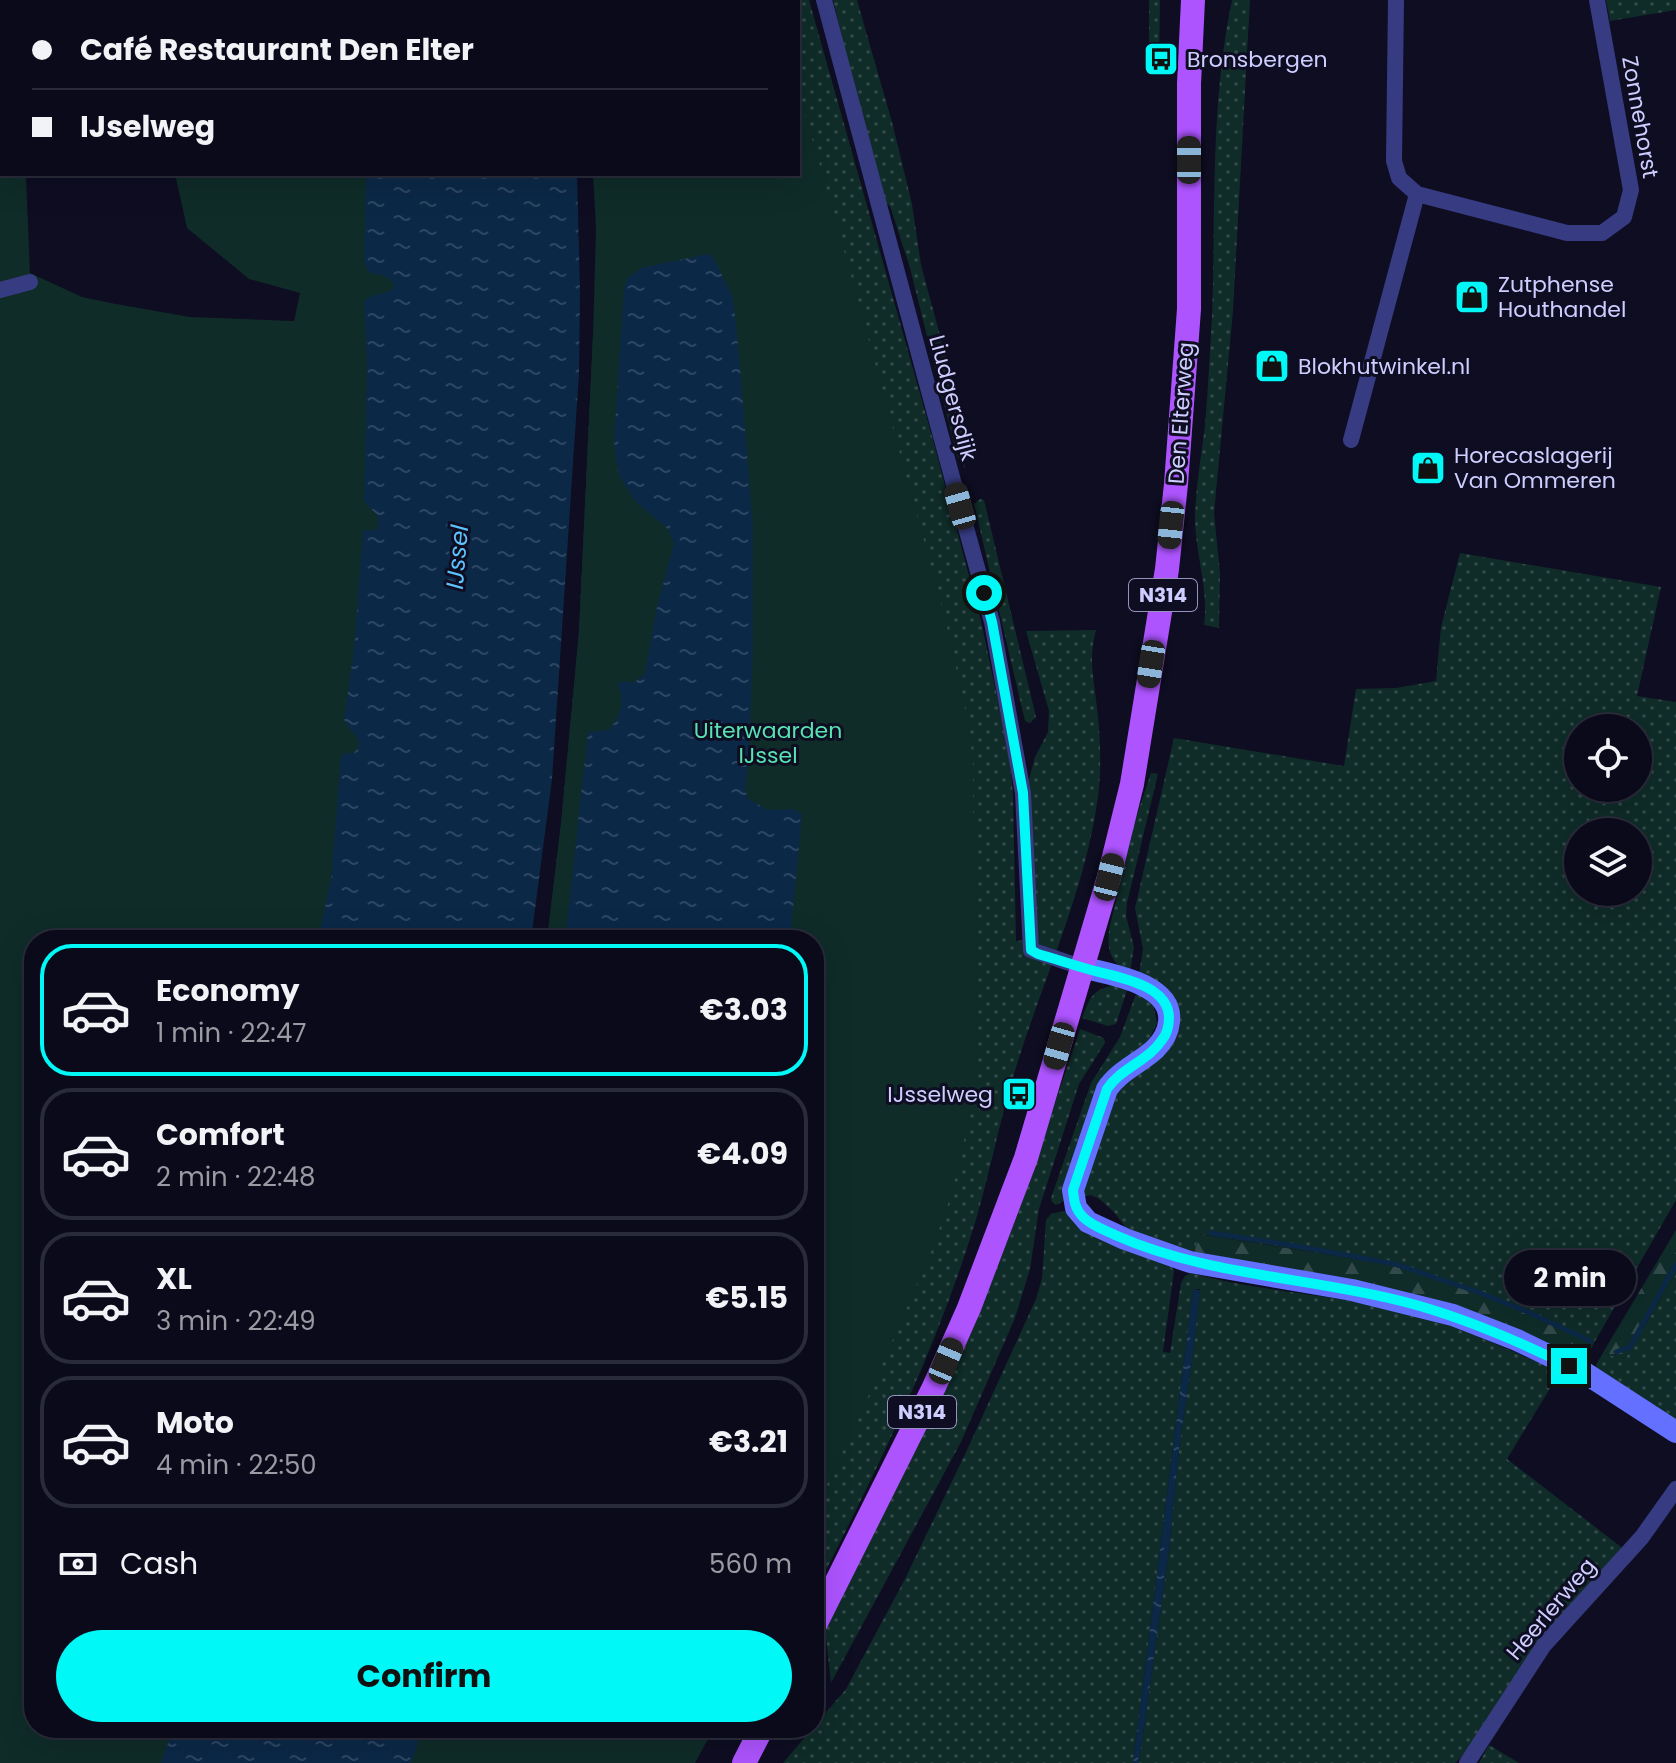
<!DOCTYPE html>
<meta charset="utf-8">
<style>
body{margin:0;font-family:Poppins,sans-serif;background:#131323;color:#f1f3f6;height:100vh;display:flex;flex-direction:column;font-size:30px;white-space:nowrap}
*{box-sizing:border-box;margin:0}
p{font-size:26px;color:#999aa2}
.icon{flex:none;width:44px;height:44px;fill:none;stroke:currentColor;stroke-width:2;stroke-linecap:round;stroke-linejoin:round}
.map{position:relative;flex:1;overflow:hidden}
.side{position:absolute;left:24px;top:930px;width:800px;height:808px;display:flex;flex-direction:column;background:#0a0a1a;border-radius:32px;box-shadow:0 8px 32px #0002,0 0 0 2px #2a2b39}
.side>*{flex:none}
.guide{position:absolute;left:0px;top:0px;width:800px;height:176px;box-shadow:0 8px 32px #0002,0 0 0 2px #2a2b39;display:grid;align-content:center;height:176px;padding:0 32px;background:#0a0a1a}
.controls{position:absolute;left:1564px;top:714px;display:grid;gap:16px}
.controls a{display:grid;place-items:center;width:88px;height:88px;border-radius:50%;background:#0a0a1a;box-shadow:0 8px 32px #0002,0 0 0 2px #2a2b39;font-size:40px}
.end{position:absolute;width:36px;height:36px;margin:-18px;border:10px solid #00f8f7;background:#111;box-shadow:0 0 0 4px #111}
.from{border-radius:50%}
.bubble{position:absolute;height:56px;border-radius:28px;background:#0a0a1a;box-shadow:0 8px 32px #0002,0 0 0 2px #2a2b39;font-size:26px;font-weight:700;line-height:56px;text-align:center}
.car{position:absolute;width:24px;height:48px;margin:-24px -12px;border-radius:10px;box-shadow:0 0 6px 2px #0007;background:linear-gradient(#222 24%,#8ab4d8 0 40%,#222 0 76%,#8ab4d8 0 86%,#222 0)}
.guide b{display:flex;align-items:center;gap:28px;height:76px;font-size:30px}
.guide b+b{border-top:2px solid #2a2b39}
.guide i{width:20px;height:20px;background:#f1f3f6}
ul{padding:14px 0 0;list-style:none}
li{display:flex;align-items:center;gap:24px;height:132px;margin:0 16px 12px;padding:0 16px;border:4px solid #2a2b39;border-radius:32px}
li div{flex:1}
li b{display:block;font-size:30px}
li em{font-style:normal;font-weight:700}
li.current{border-color:#00f8f7}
li>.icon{width:72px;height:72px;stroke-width:1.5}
.pay{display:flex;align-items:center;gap:20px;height:88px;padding:0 32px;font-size:30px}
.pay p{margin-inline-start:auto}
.action{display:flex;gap:16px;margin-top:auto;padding:16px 32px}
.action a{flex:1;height:92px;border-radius:48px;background:#00f8f7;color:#111;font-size:32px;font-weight:700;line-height:92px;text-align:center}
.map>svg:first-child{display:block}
.grass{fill:url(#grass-dots);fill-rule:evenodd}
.forest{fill:url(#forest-firs)}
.park{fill:#0f2c28}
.water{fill:url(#water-ripples)}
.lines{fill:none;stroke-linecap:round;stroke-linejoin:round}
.stream{stroke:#0b2847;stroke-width:5}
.street{stroke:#363b82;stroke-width:16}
.secondary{stroke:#6470ff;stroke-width:22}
.primary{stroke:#ad54ff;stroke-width:24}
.route{stroke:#00f8f7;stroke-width:10}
.labels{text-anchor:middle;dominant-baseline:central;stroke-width:6;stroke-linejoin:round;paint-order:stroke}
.shield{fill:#0e0d22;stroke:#9493bd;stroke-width:2}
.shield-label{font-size:20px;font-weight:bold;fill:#cecdff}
.poi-label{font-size:22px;fill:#cecdff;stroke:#0e0d22;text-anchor:start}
.street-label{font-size:22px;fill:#cecdff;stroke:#0e0d22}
.park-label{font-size:22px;fill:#56e2b1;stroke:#0e0d22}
.water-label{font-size:24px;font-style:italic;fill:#5bc4ff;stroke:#0e0d22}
</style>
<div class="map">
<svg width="1676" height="1763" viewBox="0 0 1676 1763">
<defs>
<pattern id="grass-dots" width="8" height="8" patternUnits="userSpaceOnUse" patternTransform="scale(2)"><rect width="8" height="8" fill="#0f2c28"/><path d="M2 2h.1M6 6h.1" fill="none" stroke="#314948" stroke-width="1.8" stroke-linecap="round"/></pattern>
<pattern id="forest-firs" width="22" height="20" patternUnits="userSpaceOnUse" patternTransform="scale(2)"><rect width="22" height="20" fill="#0f2c28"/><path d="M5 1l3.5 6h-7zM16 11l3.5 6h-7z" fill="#314948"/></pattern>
<pattern id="water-ripples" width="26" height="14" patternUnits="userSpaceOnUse" patternTransform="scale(2)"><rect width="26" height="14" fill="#0b2847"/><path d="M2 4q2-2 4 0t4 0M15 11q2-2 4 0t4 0" fill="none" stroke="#2d4663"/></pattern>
</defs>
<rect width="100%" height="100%" fill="#0e0d22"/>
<g class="grass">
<path d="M583,0H809L932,436L981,621L1009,753L1013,794L1016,941L1035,939L1028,783L1035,757L1048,732L1049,711L1026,631L1096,630C1088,660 1094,678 1097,708C1101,742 1102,776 1096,810C1082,897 1043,981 1017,1064C998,1124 988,1186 968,1245C929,1366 871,1481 814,1594V940L603,610L547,940L561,824L579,632L593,335L798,174V2H583Z"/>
<polygon points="833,0 857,0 892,122 912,204 921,265 973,457 964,462 965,468 957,456 910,268 890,206 883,203"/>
<polygon points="1149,0 1160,0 1159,61 1149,61"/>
<path d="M1232,0H1250L1233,311L1214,513L1220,573L1219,628L1204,625C1209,588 1195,554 1195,517C1196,487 1201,456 1205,426C1208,389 1210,352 1212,316C1216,210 1210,105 1232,0Z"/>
<polygon points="1606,0 1676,0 1676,10 1610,21"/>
<polygon points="980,499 984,500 1036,717 1030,723 1025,721 974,504"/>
<path d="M1460,553L1661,587L1637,696L1676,702V1200L1594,1343L1559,1326L1476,1289L1441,1278L1375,1262L1199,1234L1194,1256L1128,1231L1114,1212L1098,1198L1090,1195L1081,1197L1112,1095L1172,1041L1139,974L1143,949L1135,908L1174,738L1344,766L1356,689L1396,688L1436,681L1441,627ZM1578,728H1638V788H1578ZM1578,832H1638V892H1578Z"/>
<path d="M1151,773L1158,774L1127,903L1126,916L1134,947L1130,973C1111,962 1107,953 1109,930L1133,827Z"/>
<path d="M1117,985L1128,987L1116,1024L1108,1026L1082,1018C1090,997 1093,988 1117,985Z"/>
<polygon points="1137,991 1153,1003 1157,1023 1148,1042 1104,1078 1065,1200 1056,1205 1052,1202 1051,1198 1091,1083 1120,1037"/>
<polygon points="1080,1029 1104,1038 1105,1043 1079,1084 1039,1209 1030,1269 1015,1318 961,1442 831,1683 825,1629 1014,1223"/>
<path d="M1063,1211L1069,1212L1170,1264L1174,1271L1163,1352L1170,1353L1181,1283L1185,1276L1191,1273C1256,1291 1324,1294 1389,1308C1449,1321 1504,1348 1560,1372L1507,1459L1625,1550L1475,1744L1455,1763H1139L1168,1558L1180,1440L1192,1362L1200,1289L1193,1290L1133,1763H783L846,1689L905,1579L967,1450L1036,1299L1042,1278L1046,1220L1051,1214Z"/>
<polygon points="1676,1274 1676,1426 1597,1371 1596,1365 1604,1351 1609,1355 1625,1359"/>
<polygon points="1489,1745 1519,1763 1479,1763"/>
</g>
<g class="forest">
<polygon points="1676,1230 1676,1274 1625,1359 1609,1355 1604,1351"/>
<polygon points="1198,1234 1375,1262 1441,1278 1476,1289 1559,1326 1594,1343 1585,1359 1580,1362 1194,1256"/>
</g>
<g class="park">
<polygon points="0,0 378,0 378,2 2,2 2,174 29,174 26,176 30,273 82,297 116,304 190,317 294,321 300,293 249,279 187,228 175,174 391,174 397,284 383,525 343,940 34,940 34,1728 173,1728 162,1763 0,1763"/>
<polygon points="582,0 770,0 771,2 583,2"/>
<polygon points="798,90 836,221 944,614 969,727 973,765 973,812 978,912 976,979 978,1054 969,1119 951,1195 931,1252 860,1415 820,1499 814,1518 814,940 547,940 561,824 579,632 593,335 596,229 593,174 798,174"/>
<polygon points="366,1728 714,1728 695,1763 357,1763"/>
</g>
<g class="water">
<polygon points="359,0 571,0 572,2 360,2"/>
<path d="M366,174H577L580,291L579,373L552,779L531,940H318L331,880L341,756L346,753H354C368,738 348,732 344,719L354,650L363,530H376C384,515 371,511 364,501L367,363L364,301C372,293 384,295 393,289L394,284C384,268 370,282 364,262Z"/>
<path d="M708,254L713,257L733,297L739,355L753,528V646L749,752L745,789L748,799L768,810L794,809L802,815L790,940H565L588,732L609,730C622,713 625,703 617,682H635L645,673L657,607L674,544L668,529L634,500L618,473L614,441L624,288L628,278L641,268Z"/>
<polygon points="1193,1290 1200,1290 1192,1362 1180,1440 1168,1558 1139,1763 1133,1763"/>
<polygon points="173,1728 423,1728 411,1763 161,1763"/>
</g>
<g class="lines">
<g class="stream">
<polyline points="1211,1233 1296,1246 1395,1264 1478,1292 1528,1312 1590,1341"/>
<polyline points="1616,1352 1630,1347 1676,1264"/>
</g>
<g class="street">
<polyline points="824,0 952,477 992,622 1023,793 1031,950 1081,967"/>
<polyline points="1396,0 1394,161 1399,178 1417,194 1567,233 1602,233 1624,217 1631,190 1597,0"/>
<polyline points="0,290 30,282"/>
<polyline points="1351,440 1417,194"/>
<polyline points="1467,1763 1544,1645 1642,1537 1676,1489"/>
</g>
<path class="secondary" d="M1081,967C1108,974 1174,983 1169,1022C1168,1033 1163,1041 1155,1049C1140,1063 1119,1071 1107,1089L1073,1190L1076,1208L1088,1222L1125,1239L1190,1262L1352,1290L1453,1315L1517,1340L1585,1373L1676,1432"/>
<g class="primary">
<polyline points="814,1627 934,1387 969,1308 1026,1158 1109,877 1132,784 1167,569 1176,484 1189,309 1189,84 1193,0"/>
<polyline points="744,1763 762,1728"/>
</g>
</g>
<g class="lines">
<path class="route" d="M984,593L992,622L1023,793L1031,950L1038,954C1056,959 1073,965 1091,970C1116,977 1168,984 1169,1017C1169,1026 1167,1034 1162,1040C1148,1061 1121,1068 1107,1089L1073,1190C1074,1201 1075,1209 1083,1217C1092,1226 1105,1230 1115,1235C1207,1276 1309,1277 1405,1302C1463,1317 1516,1340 1569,1366"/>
</g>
<defs>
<g id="bus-square" transform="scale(1.8)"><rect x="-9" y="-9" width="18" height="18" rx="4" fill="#00f8f7" stroke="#0e0d22"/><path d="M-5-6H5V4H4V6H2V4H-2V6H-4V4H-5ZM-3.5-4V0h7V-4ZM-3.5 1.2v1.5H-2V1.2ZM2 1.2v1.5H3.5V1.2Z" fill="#111"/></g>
<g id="shop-square" transform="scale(1.8)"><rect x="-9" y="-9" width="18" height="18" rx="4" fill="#00f8f7" stroke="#0e0d22"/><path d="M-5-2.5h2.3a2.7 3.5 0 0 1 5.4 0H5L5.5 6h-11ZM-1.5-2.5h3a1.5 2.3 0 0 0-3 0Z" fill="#111"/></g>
</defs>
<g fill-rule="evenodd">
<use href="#bus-square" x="1161" y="59"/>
<use href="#shop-square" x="1472" y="297"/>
<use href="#shop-square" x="1272" y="366"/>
<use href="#shop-square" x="1428" y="468"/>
<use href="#bus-square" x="1019" y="1094"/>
</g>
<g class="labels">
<g class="shield">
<rect x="1129" y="579" width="68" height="32" rx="6"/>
<rect x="888" y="1396" width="68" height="32" rx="6"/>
</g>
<g class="shield-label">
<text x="1163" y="595">N314</text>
<text x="922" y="1412">N314</text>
</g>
<g class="poi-label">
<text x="1187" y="59">Bronsbergen</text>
<text x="1498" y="284">Zutphense<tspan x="1498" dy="25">Houthandel</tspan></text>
<text x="1298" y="366">Blokhutwinkel.nl</text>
<text x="1454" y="455">Horecaslagerij<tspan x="1454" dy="25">Van Ommeren</tspan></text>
<text x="993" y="1094" text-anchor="end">IJsselweg</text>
</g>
<g class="street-label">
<text transform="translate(1640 117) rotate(80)">Zonnehorst</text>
<text transform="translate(953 398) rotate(75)">Liudgersdijk</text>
<text transform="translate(1181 413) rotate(-86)">Den Elterweg</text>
<text transform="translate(1551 1609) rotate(-50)">Heerlerweg</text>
</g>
<g class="park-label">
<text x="768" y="730">Uiterwaarden<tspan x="768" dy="25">IJssel</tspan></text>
</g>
<g class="water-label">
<text transform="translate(457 557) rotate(-85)">IJssel</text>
</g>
</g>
</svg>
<div class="controls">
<a><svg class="icon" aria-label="locate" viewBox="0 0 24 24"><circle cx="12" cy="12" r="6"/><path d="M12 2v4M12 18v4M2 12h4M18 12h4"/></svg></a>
<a><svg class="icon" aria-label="layers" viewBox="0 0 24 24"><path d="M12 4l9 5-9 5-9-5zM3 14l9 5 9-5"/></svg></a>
</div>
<i class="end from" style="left:984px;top:593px"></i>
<i class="end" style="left:1569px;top:1366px"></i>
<div class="bubble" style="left:1504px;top:1250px;width:132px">2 min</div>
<i class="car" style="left:1189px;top:160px;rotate:0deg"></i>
<i class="car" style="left:960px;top:506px;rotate:344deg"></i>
<i class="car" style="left:1171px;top:525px;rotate:186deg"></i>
<i class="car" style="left:1151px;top:664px;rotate:189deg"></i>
<i class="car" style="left:1109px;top:877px;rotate:14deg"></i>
<i class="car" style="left:1059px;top:1046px;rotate:196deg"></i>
<i class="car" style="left:946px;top:1361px;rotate:23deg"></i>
<div class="guide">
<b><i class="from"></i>Café Restaurant Den Elter</b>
<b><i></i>IJselweg</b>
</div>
<section class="side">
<ul>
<li class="current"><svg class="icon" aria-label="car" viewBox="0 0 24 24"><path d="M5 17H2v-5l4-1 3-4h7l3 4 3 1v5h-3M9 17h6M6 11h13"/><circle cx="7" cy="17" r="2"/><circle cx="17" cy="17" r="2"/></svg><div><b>Economy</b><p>1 min · 22:47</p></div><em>€3.03</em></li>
<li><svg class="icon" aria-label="car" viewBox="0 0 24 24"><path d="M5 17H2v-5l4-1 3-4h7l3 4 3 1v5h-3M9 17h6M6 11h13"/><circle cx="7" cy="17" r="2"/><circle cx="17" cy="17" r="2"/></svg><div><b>Comfort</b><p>2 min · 22:48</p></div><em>€4.09</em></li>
<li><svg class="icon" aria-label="car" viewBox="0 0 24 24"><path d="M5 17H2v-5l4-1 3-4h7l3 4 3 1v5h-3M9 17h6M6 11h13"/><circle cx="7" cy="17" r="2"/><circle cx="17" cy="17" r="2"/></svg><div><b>XL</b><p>3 min · 22:49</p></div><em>€5.15</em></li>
<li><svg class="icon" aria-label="car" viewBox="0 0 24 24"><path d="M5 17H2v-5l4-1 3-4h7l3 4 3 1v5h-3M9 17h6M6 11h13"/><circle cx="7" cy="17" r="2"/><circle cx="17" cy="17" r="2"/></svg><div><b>Moto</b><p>4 min · 22:50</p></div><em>€3.21</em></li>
</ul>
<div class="pay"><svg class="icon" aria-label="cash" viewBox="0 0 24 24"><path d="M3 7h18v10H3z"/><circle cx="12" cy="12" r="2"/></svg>Cash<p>560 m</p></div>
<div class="action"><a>Confirm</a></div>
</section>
</div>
